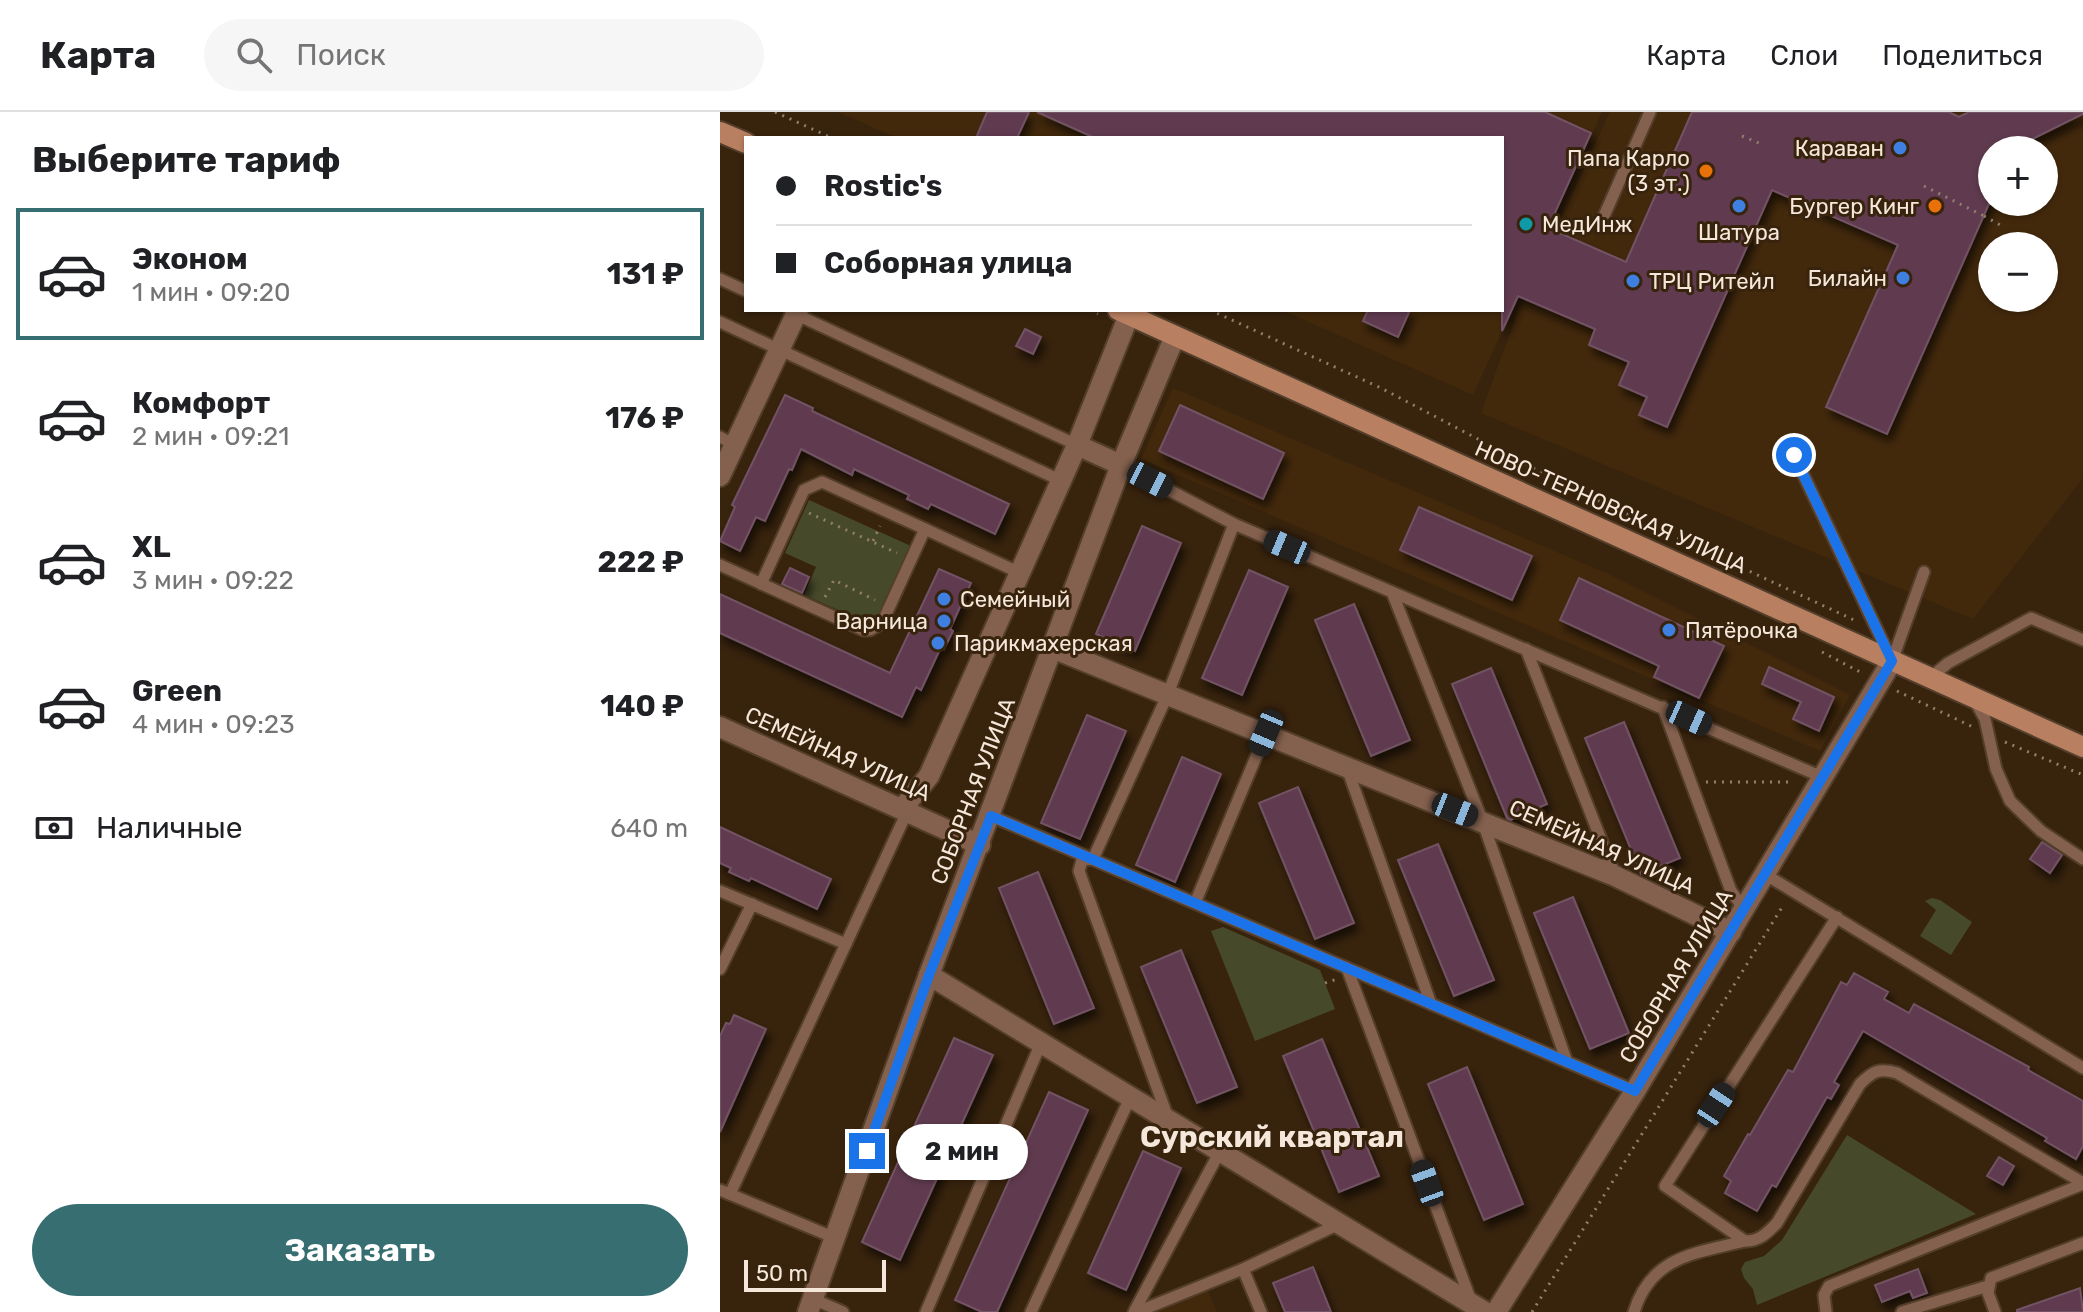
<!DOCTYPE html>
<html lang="ru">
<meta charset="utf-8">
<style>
body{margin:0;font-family:Rubik,sans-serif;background:#f6f6f6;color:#202124;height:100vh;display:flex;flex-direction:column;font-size:30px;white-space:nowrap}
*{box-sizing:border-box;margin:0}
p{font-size:26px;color:#757577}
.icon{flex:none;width:44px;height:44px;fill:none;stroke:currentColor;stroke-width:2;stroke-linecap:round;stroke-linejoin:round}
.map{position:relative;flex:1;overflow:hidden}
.details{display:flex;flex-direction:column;background:#fff;width:720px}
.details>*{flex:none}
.guide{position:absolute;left:24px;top:24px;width:760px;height:176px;border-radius:0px;box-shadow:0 2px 6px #0004;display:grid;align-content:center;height:176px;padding:0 32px;background:#fff}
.fabs{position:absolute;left:1258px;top:24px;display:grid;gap:16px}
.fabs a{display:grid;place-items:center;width:80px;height:80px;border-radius:50%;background:#fff;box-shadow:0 2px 6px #0004;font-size:40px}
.scale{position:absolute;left:24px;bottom:20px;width:142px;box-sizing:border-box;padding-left:8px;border:4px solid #f5e7da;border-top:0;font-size:22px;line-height:28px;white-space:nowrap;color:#f5e7da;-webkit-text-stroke:6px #38230d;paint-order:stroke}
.end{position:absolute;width:36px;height:36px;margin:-18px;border:10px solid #1a73e8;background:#fff;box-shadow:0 0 0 4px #fff}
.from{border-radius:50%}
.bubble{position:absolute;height:56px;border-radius:28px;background:#fff;box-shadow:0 2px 6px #0004;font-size:26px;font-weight:700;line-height:56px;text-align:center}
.car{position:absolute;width:24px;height:48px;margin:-24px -12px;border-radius:10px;box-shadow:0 0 6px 2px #0007;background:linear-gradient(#222 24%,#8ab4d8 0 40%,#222 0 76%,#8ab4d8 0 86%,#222 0)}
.guide b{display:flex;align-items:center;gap:28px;height:76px;font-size:30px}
.guide b+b{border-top:2px solid #e0e0e0}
.guide i{width:20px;height:20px;background:#202124}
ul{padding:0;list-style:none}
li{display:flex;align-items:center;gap:24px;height:132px;margin:0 16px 12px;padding:0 16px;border:4px solid transparent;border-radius:0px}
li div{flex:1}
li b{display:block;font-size:30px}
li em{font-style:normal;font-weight:700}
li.active{border-color:#366e71}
li>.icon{width:72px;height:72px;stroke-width:1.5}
h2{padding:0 32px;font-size:36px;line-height:96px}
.pay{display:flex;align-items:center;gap:20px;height:88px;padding:0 32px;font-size:30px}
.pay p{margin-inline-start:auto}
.primary-button{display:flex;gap:16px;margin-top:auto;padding:16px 32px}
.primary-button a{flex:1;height:92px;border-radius:48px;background:#366e71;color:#fff;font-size:32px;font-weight:700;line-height:92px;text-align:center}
header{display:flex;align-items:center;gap:48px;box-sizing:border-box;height:112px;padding:0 40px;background:#fff;border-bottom:2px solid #e0e0e0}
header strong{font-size:38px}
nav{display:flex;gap:44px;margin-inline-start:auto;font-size:28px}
.search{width:560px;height:72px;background:#f6f6f6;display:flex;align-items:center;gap:20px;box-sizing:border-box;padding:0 28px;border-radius:44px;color:#757577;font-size:30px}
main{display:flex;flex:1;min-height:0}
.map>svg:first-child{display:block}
.built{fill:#43290c;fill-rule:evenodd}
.green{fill:#474a2a}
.building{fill:#603a4f;stroke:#715363;stroke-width:2;filter:url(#shadow)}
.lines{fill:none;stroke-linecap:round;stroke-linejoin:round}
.lane-casing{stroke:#523e2a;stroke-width:15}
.street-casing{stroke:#523e2a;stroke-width:24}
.secondary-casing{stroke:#523e2a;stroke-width:24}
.path{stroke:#917f6d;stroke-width:3;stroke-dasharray:2 6;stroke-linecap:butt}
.lane{stroke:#84614e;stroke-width:11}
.street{stroke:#84614e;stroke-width:20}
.secondary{stroke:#b88061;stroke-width:20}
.route{stroke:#1a73e8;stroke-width:10}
.shop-dot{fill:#3f7fe0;stroke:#38230d;stroke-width:3}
.food-dot{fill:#e8710a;stroke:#38230d;stroke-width:3}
.culture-dot{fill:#0f9aa8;stroke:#38230d;stroke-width:3}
.labels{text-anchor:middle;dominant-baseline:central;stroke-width:6;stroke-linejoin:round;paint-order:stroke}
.poi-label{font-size:22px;fill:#f5e7da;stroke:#38230d;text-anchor:end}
.street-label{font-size:22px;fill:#f5e7da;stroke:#38230d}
.district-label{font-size:30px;font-weight:bold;fill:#f5e7da;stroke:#38230d}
</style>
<header>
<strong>Карта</strong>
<div class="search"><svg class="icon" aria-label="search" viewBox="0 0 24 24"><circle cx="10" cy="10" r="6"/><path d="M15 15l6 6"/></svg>Поиск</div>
<nav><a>Карта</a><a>Слои</a><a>Поделиться</a></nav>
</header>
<main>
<section class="details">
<h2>Выберите тариф</h2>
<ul>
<li class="active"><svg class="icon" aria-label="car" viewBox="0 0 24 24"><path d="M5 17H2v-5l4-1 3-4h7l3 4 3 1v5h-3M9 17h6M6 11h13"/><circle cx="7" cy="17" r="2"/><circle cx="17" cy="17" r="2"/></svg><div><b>Эконом</b><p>1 мин · 09:20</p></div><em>131 ₽</em></li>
<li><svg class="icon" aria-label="car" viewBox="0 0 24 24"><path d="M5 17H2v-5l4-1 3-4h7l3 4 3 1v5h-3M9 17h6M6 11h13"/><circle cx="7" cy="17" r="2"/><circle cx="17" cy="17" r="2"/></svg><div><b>Комфорт</b><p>2 мин · 09:21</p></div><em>176 ₽</em></li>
<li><svg class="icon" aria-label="car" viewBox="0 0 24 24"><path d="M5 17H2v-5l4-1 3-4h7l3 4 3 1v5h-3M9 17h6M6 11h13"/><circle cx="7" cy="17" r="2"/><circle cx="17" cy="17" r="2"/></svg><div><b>XL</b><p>3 мин · 09:22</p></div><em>222 ₽</em></li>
<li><svg class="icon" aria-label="car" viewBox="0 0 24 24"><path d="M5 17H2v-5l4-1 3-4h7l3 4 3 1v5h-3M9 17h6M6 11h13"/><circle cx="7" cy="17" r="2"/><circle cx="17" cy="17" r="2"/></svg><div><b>Green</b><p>4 мин · 09:23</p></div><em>140 ₽</em></li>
</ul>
<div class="pay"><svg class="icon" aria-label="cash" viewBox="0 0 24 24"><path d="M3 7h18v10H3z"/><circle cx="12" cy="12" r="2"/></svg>Наличные<p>640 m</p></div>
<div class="primary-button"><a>Заказать</a></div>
</section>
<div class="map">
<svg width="1363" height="1200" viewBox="0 0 1363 1200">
<defs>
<filter id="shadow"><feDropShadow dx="4" dy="7" stdDeviation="4" flood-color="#0009"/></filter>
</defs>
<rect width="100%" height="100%" fill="#38230d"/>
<g class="built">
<polygon points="118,0 882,0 753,283 562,198 782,198 782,26 177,26"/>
<path d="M890,0H1363V366L1253,507L761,301L798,199ZM1272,38H1324V90H1272ZM1272,134H1324V186H1272Z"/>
<polygon points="453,276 886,461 1130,583 1100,639 421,347"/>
<polygon points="487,1177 497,1200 428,1200"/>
</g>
<g class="green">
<polygon points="89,388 191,434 155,514 84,483 96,455 65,441"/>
<polygon points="1212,786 1220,788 1252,810 1231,843 1200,824 1216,798 1205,789"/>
<polygon points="503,815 600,858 615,897 535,929 491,819"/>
<polygon points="1127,1023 1256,1102 1037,1193 1033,1177 1024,1166 1021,1157 1025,1150 1044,1144 1062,1128"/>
</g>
<g class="building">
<polygon points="267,0 309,0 297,26 256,26"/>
<polygon points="317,0 825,0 871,21 828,116 906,150 972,0 1229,0 1239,5 1249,0 1363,0 1363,2 1290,38 1272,38 1272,85 1167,322 1106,295 1178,133 1052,78 947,315 919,303 927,285 899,273 909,250 869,233 875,217 798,184 782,219 782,26 375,26"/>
<polygon points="648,198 690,198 678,225 643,209"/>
<polygon points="305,217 321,225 313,242 296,234"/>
<polygon points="65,283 93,296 92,299 289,392 275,422 211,392 208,397 187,387 189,383 134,357 132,363 81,337 72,358 69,357 45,409 36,405 20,439 0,429 15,395 12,393"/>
<polygon points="460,293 564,341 543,387 439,339"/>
<polygon points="699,395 812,444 792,488 680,438"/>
<polygon points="422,414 461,431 415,539 376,522"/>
<polygon points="70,456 89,465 82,481 62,472"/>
<polygon points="219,457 251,471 230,517 233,519 224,537 221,535 201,578 196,575 182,605 0,521 0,482 170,561"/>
<polygon points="529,458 568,475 522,583 482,566"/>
<polygon points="859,466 1004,534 979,586 934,565 939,554 840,508"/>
<polygon points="634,492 690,628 651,644 595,508"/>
<polygon points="1049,555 1114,585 1099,619 1073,607 1081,590 1042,572"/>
<polygon points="771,556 827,692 790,708 787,706 732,572"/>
<polygon points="367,603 406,619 360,727 321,711"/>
<polygon points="904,610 960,746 921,762 865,626"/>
<polygon points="462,645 501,662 455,770 416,753"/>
<polygon points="578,675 634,811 595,827 539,691"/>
<polygon points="0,715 111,767 97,797 31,766 29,769 9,760 11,756 0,751"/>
<polygon points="1322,730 1342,743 1330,761 1310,747"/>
<polygon points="718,732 774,868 734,884 678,748"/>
<polygon points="318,760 374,896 334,912 279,776"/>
<polygon points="853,785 909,921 870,937 814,801"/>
<polygon points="461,838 517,975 477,991 421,855"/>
<polygon points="1134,861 1168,880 1164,887 1189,901 1194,892 1309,955 1308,958 1363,989 1363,1034 1356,1047 1325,1029 1327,1026 1143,919 1114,970 1119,973 1111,987 1107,985 1056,1075 1052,1073 1037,1099 1005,1081 1011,1069 1004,1064 1028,1022 1030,1023 1068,958 1073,960 1121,870 1127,873"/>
<polygon points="14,903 46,917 0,1020 0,924 6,911 10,912"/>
<polygon points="234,926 273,943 180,1148 142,1130"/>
<polygon points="602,927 659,1064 619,1080 563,944"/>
<polygon points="747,955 803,1092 764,1108 708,972"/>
<polygon points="329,980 368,998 277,1200 262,1200 235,1188"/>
<polygon points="423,1039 461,1056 406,1178 368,1161"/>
<polygon points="1279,1045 1294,1054 1283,1073 1267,1064"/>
<polygon points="593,1155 611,1200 565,1200 553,1171"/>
<polygon points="1198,1157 1207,1181 1193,1186 1190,1179 1162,1190 1155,1173"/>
<polygon points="1360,1176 1363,1200 1297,1200 1297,1198"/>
</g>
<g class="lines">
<g class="lane-casing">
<g id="lane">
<polyline points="884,104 930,0"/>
<polyline points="0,167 26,179"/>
<polyline points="71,200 357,333"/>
<polyline points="0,210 342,369"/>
<polyline points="0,325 15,333"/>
<polyline points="1074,343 1170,545"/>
<polyline points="401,353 514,412 1102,665"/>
<polyline points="0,453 143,518 150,518 162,511 205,417 300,461"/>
<polyline points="41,472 84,378 102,370 205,417"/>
<polyline points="672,480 762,708 847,950"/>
<polyline points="806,537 895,763"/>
<polyline points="1172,549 1204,460"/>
<polyline points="1210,566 1228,551 1311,506 1363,528"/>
<polyline points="1254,587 1265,607 1276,657 1290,689 1321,719 1363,747"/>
<polyline points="943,595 1011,779 1024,797"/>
<polyline points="627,656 711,892"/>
<polyline points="271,704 915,979"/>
<polyline points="1043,761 1363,956"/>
<polyline points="0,779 126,832"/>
<polyline points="475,791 546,621"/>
<path d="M1117,805L945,1074L1025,1129C1040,1129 1047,1121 1057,1111L1140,972C1153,959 1159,956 1177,961L1363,1071"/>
<polyline points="627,856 751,1189"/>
<polyline points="0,857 32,792"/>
<polyline points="448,1006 359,759 362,748 373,747 447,584 514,412"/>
<polyline points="0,1078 115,1126"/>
<polyline points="10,1082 187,700"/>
<polyline points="523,1157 541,1200"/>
<polyline points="93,1187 123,1200"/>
<polyline points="206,1200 321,931"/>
<polyline points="311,1200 410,986"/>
<polyline points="414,1200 499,1041"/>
<polyline points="417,1200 523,1157 619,1112"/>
<path d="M914,1200C931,1144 976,1141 1025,1129"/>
<polyline points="1106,1200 1104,1183 1109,1174 1363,1072"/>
<polyline points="1182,1200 1268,1174"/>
<polyline points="1275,1200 1268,1181 1271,1166 1363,1131"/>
</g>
</g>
<g class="street-casing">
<g id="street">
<polyline points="401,353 455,224"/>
<polyline points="0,364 78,198"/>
<polyline points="332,536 895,764 1011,820"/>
<polyline points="0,615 260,733"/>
<polyline points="182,697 209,664 357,333"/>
<polyline points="209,863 765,1200"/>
<polyline points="88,1200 209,863 401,353 357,333 409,203"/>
<polyline points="776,1200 915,979 1172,549"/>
</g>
</g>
<g class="secondary-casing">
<g id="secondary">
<polyline points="0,20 26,31"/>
<polyline points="398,198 1363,635"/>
</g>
</g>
<g class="path">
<polyline points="55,0 112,26"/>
<polyline points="1022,24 1044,33"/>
<polyline points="1204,74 1264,104"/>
<polyline points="1264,104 1282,114"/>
<polyline points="370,198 378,202"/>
<polyline points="490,198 661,276 851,376 1134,508"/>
<polyline points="89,401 177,441"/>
<polyline points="153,429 160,414"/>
<polyline points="105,485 114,468 155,488"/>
<polyline points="1102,540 1142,561"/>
<polyline points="1177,579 1253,615"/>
<polyline points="1285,630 1363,663"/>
<polyline points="986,670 1074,670"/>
<polyline points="605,871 617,867"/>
<polyline points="812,1200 1064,792"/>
</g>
<use href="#lane" class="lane"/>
<use href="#street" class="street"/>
<use href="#secondary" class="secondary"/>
</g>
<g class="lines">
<polyline class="route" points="147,1039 209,863 271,704 915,979 1172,549 1074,343"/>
</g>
<g class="shop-dot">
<circle cx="1180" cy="36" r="8"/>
<circle cx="1019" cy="94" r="8"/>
<circle cx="1183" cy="166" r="8"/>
<circle cx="913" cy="169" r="8"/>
<circle cx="224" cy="487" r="8"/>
<circle cx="224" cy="509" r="8"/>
<circle cx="949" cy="518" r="8"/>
<circle cx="218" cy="531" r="8"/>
</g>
<g class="food-dot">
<circle cx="986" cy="59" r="8"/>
<circle cx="1215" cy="94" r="8"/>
</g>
<circle class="culture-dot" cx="806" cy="112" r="8"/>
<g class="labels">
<g class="poi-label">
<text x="1164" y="36">Караван</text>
<text x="970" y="46">Папа Карло<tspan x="970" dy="25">(3 эт.)</tspan></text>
<text x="1199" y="94">Бургер Кинг</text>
<text x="822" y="112" text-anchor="start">МедИнж</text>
<text x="1019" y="120" text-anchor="middle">Шатура</text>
<text x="1167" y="166">Билайн</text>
<text x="929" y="169" text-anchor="start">ТРЦ Ритейл</text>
<text x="240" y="487" text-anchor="start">Семейный</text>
<text x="208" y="509">Варница</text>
<text x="965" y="518" text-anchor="start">Пятёрочка</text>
<text x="234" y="531" text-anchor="start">Парикмахерская</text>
</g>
<g class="street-label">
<text transform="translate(891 395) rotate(24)">НОВО-ТЕРНОВСКАЯ УЛИЦА</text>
<text transform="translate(118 642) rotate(24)">СЕМЕЙНАЯ УЛИЦА</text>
<text transform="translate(253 679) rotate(-69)">СОБОРНАЯ УЛИЦА</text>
<text transform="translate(882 735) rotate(24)">СЕМЕЙНАЯ УЛИЦА</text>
<text transform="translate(956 864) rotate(-59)">СОБОРНАЯ УЛИЦА</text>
</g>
<g class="district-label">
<text x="552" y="1025">Сурский квартал</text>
</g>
</g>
</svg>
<div class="fabs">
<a>+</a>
<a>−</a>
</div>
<div class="scale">50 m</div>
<i class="end from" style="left:1074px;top:343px"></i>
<i class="end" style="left:147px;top:1039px"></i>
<div class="bubble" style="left:176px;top:1012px;width:132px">2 мин</div>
<i class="car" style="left:430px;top:368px;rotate:117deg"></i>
<i class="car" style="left:567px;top:435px;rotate:293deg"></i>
<i class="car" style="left:969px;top:606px;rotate:114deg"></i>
<i class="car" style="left:546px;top:621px;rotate:203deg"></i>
<i class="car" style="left:735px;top:698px;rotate:112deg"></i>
<i class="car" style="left:996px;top:993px;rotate:33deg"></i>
<i class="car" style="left:707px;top:1071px;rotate:340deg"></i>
<div class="guide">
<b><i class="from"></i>Rostic's</b>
<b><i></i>Соборная улица</b>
</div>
</div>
</main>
